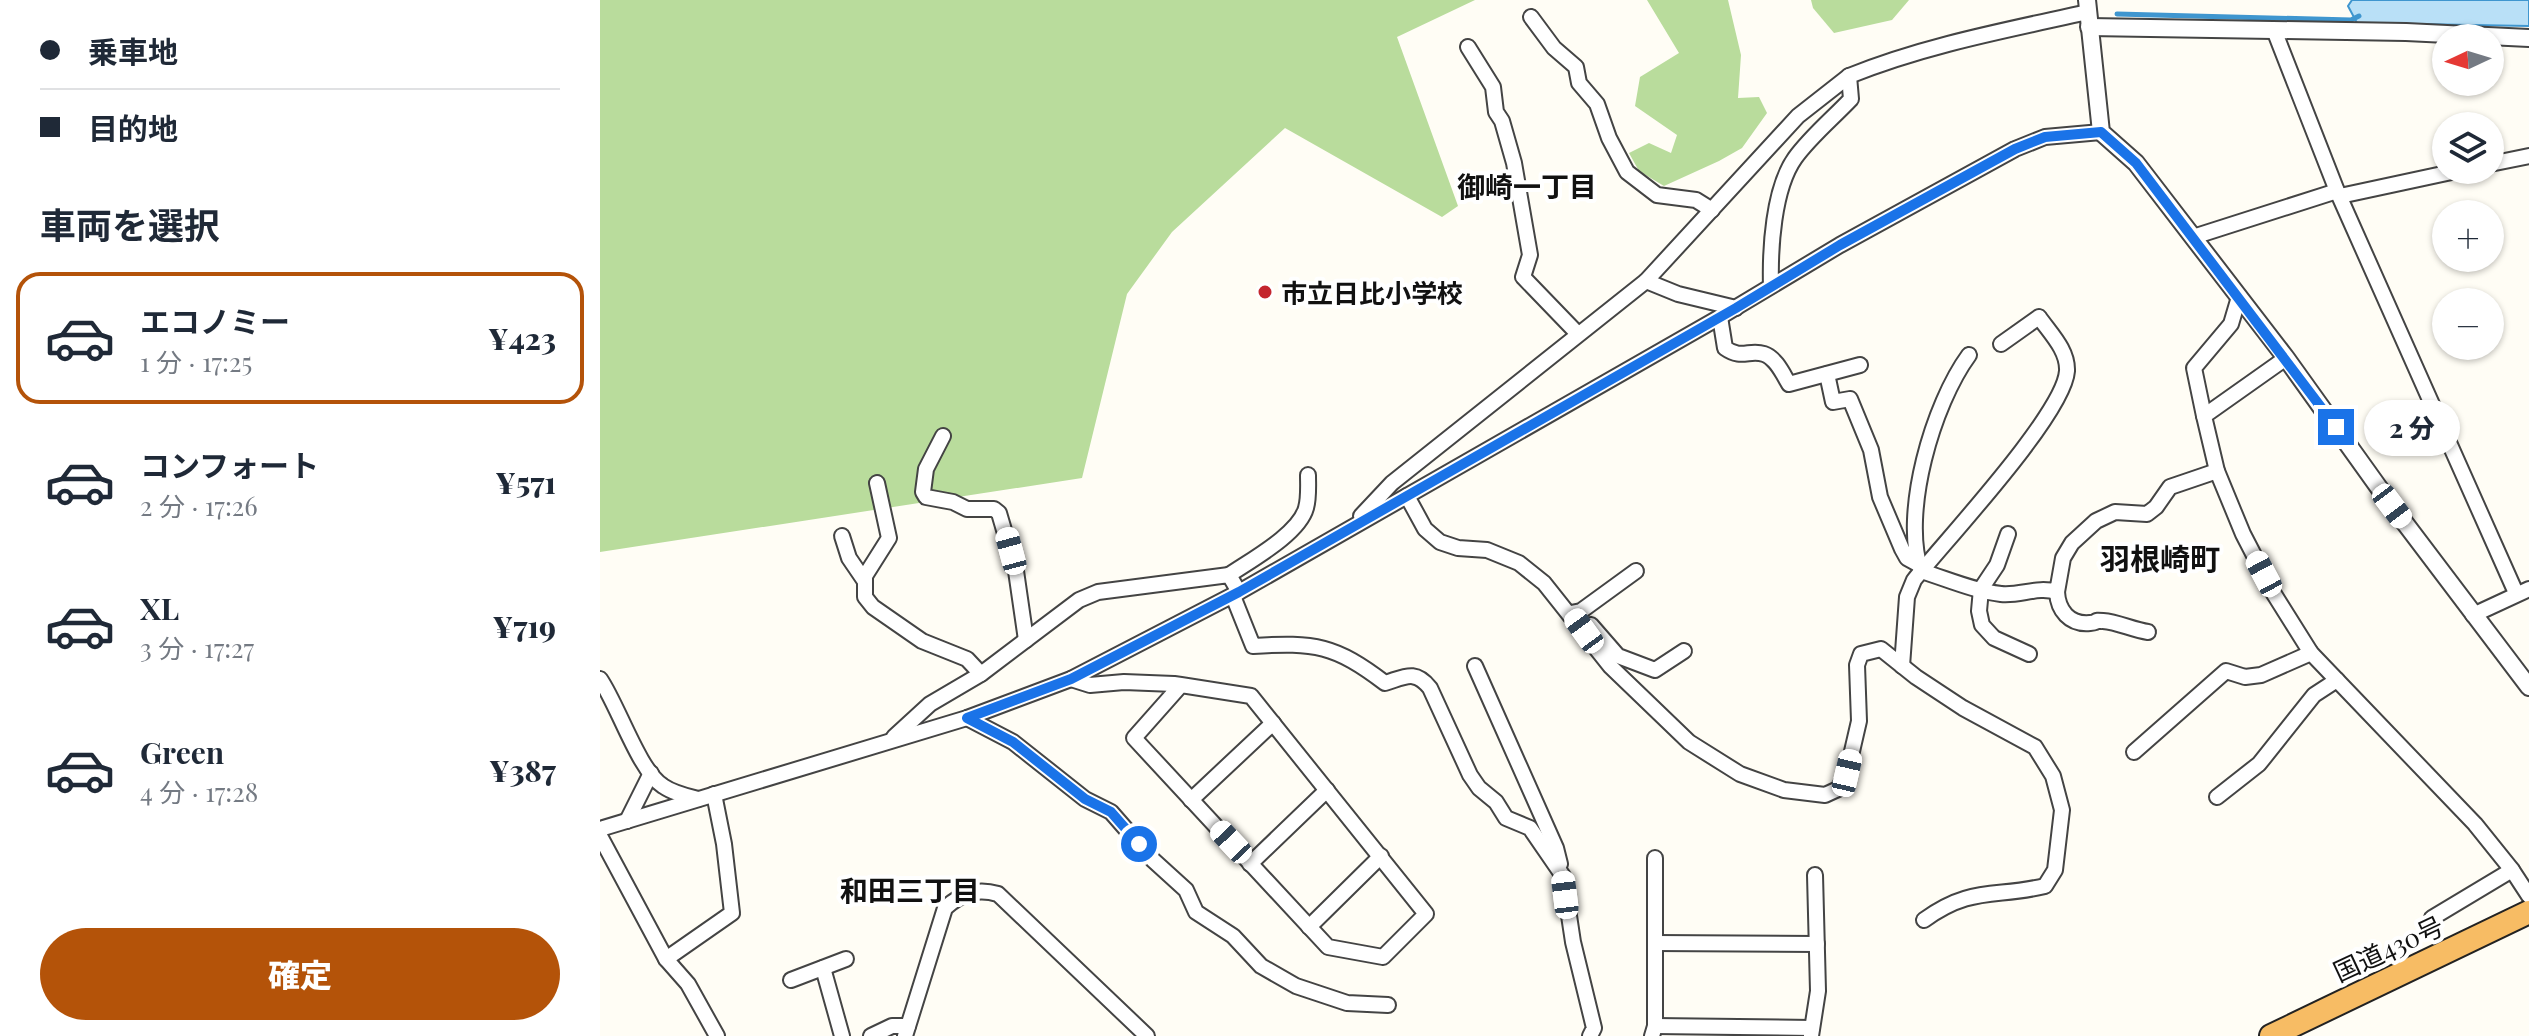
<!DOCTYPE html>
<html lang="ja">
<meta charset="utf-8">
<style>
body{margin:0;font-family:"Playfair Display","Noto Sans JP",serif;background:#f6f6f7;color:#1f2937;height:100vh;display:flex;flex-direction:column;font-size:30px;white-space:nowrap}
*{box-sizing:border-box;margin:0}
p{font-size:26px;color:#747a83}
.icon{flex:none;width:44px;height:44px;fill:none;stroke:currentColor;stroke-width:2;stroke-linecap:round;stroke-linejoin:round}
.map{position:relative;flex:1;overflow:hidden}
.sheet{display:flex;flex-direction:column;background:#fff;width:600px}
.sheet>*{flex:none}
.top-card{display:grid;align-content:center;height:176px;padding:0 40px;background:#fff}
.needle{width:52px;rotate:266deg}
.tools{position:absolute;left:1832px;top:24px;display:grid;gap:16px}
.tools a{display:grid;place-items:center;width:72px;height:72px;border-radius:50%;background:#fff;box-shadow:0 2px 6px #0004;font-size:40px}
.end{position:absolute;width:36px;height:36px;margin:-18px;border:10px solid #1a73e8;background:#fff;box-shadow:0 0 0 4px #fff}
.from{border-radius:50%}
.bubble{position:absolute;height:56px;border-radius:28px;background:#fff;box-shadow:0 2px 6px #0004;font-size:26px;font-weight:800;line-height:56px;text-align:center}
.car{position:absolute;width:24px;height:48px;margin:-24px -12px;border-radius:10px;box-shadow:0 0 6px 2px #0007;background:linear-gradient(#fff 24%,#345 0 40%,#fff 0 76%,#345 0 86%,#fff 0)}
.top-card b{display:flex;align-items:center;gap:28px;height:76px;font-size:30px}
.top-card b+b{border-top:2px solid #e0e1e3}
.top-card i{width:20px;height:20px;background:#1f2937}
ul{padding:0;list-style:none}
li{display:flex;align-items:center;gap:24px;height:132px;margin:0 16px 12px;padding:0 24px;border:4px solid transparent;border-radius:24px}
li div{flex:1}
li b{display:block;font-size:30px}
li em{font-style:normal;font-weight:800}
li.current{border-color:#b45309}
li>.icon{width:72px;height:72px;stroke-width:1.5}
h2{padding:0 40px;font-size:36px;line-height:96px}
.action{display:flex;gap:16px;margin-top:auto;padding:16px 40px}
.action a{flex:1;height:92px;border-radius:48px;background:#b45309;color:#fff;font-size:32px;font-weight:800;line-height:92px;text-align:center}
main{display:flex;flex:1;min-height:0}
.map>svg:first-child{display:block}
.forest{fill:#b9dc9c}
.water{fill:#b9e0f7;stroke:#3f96cf;stroke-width:2}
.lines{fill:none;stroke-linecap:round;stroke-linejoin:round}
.stream{stroke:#3f96cf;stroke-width:5}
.minor-casing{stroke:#444;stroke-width:18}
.tertiary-casing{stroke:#444;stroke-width:20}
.trunk-casing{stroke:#222;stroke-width:26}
.minor{stroke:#fff;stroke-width:14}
.tertiary{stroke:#fff;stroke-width:16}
.trunk{stroke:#f7bc64;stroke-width:22}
.route{stroke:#1a73e8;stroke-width:10}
.poi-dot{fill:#c4262e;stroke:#fff;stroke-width:3}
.labels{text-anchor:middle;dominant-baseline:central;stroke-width:8;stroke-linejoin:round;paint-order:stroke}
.poi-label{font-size:26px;font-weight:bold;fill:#111;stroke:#fff;text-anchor:start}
.street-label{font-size:26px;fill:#111;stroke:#fff}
.neighbourhood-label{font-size:28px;font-weight:bold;fill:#111;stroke:#fff}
.quarter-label{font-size:30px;font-weight:bold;fill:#111;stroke:#fff}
</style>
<main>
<section class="sheet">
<div class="top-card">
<b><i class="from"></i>乗車地</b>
<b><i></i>目的地</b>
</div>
<h2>車両を選択</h2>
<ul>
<li class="current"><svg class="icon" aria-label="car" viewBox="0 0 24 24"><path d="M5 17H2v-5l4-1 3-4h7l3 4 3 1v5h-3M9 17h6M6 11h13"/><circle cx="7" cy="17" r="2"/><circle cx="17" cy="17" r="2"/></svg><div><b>エコノミー</b><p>1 分 · 17:25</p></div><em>¥423</em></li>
<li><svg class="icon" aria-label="car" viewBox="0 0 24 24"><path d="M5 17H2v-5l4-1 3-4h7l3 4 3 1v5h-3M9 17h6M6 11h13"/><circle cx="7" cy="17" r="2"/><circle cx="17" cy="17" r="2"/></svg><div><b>コンフォート</b><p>2 分 · 17:26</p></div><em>¥571</em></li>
<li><svg class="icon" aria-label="car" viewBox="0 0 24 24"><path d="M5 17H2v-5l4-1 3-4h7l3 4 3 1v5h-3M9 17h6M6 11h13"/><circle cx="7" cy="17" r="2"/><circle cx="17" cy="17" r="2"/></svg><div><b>XL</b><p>3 分 · 17:27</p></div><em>¥719</em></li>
<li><svg class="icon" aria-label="car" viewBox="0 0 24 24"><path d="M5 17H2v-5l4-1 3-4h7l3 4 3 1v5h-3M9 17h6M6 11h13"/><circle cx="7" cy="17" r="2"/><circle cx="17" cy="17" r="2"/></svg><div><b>Green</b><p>4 分 · 17:28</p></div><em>¥387</em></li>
</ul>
<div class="action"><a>確定</a></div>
</section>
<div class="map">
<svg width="1929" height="1036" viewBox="0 0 1929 1036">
<rect width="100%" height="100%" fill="#fffdf5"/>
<g class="forest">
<polygon points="0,0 875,0 797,37 858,206 842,217 685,128 572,232 527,294 482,478 0,552"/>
<polygon points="1047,0 1128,0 1141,55 1138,98 1159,97 1167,113 1142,148 1119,161 1064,186 1039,171 1029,153 1049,143 1071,153 1077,135 1035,106 1040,77 1079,53"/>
<polygon points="1211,0 1309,0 1292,20 1234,33 1213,8"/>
</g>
<polygon class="water" points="1752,0 1929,0 1929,26 1757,23 1748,6"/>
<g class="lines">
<polyline class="stream" points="1517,14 1751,20 1759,16"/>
<g class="minor-casing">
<g id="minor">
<polyline points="931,17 954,48 976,67 979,83 997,104 1009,138 1027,172 1057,195 1096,200 1112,210"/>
<polyline points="1674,30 1737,191 1916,593"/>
<polyline points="868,47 893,87 896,112 902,121 914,163 930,255 923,277 978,334"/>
<polyline points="1890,164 1929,156"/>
<polyline points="1740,196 1861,170"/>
<polyline points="1593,237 1737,191"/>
<polyline points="1046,281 1078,294 1136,308"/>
<path d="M1171,286C1170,250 1173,189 1195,158C1210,137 1233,118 1251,99L1249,76C1326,45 1407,30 1488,12"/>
<path d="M1120,317L1125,348C1142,360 1149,349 1164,354C1176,358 1183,374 1189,384L1260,365"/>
<path d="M1369,355C1333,404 1301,513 1321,571C1347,579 1374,591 1401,594C1421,596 1437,586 1457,592L1463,558L1472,543L1496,521L1515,512L1547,514L1556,507L1570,487L1617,471"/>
<polyline points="1686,358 1604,416 1617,471 1643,534 1674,594 1711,653 1875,824 1912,870 1929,896"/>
<polyline points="1227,374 1233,402 1250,399 1271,450 1280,497 1302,549 1307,558 1318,564"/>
<polyline points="1604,416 1594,368 1631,324 1639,297"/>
<polyline points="343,436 326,469 323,492 326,497 353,502 367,509 394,509 399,513 416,571 426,640"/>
<polyline points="277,483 289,538 265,576 265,597 273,607 322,641 367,659 381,674"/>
<path d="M807,496L825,529L840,542L858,548L887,550L919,563L944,583L1010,666L1089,742L1140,774L1184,790L1225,795L1238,789L1247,773L1259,721L1257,665L1261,654L1281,649L1316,677L1363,708L1435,747L1453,776L1462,810L1455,870L1445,886C1394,898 1371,886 1324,920"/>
<polyline points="761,516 792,483 1046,281 1198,116 1249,76"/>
<polyline points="1408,534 1397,565 1381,589 1379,611 1382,625 1394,638 1429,654"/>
<polyline points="242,536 249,558 264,580"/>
<path d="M629,575C651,560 699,534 706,508C709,498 708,485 708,475"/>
<path d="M1457,592C1458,610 1469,625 1490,623C1502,622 1491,620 1503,621C1518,622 1533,630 1548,632"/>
<path d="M633,596L653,646C715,642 735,645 785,683C805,677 815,669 830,688L870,775L879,788L896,802L906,818L930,828L963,876L973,942L994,1028L990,1036"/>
<polyline points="971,613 981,611 1036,571"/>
<polyline points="1873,615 1929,589"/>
<polyline points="991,625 1018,656 1055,670 1084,651"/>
<polyline points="875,666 956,848 960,864"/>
<path d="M1302,666L1307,597L1314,580C1346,540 1464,414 1467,371C1468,350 1450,333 1439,317L1401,344"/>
<path d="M0,679C18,705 39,771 63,786C73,793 86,796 98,799"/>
<polyline points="471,679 490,685 524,682 574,684 581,685 651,696 826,914 783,957 728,947 534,738 581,685"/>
<polyline points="367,718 413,742 485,799 511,812 553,860 586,890 596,912 633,936 661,966 696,986 747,1003 788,1005"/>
<polyline points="294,737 330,704 381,674 479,600 498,592 629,575 639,592"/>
<polyline points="1534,752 1626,671 1645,677 1661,675 1711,653"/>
<polyline points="1617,797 1659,764 1714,695 1737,680"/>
<polyline points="591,800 673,723"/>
<polyline points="27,821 51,773"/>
<polyline points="0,829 367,718 471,679 639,592 1120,317 1240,245 1415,149 1445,137 1501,132"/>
<polyline points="0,836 66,959 88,984 117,1036"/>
<polyline points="650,864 727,790"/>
<polyline points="1832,918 1912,870"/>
<polyline points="709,927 781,856"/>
<polyline points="1055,943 1217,944"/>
<polyline points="66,959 132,913 124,844 114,794"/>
<polyline points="223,968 242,1036"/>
<polyline points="191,980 246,959"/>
<polyline points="1055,1026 1212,1028"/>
<polyline points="271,1036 292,1026 308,1026"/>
<path d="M305,1036L345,908C362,893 377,888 398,894L547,1036"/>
<polyline points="1052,1036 1055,1026 1055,858"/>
<polyline points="1211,1036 1218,991 1215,875"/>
</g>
</g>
<g class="tertiary-casing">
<g id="tertiary">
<polyline points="1487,0 1501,132 1536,163 1686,358 1792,506 1929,687"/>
<polyline points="1489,27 1806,32 1929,38"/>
</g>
</g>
<g class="trunk-casing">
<polyline id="trunk" points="1671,1036 1929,912"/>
</g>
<use href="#minor" class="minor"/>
<use href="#tertiary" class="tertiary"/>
<use href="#trunk" class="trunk"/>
</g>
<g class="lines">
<polyline class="route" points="539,844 511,812 485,799 413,742 367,718 471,679 639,592 1136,308 1240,245 1415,149 1445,137 1501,132 1536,163 1736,427"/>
</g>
<circle class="poi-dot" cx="665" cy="292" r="8"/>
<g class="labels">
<g class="poi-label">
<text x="681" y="292">市立日比小学校</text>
</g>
<g class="street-label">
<text transform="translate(1788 948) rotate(-25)">国道430号</text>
</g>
<g class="neighbourhood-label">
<text x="927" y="185">御崎一丁目</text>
<text x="310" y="889">和田三丁目</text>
</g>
<g class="quarter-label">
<text x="1560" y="558">羽根崎町</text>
</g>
</g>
</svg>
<div class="tools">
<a><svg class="needle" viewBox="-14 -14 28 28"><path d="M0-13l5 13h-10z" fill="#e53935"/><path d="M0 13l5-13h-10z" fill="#747a83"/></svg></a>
<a><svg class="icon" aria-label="layers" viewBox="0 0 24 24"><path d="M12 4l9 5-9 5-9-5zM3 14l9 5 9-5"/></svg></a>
<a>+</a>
<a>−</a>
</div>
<i class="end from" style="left:539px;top:844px"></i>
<i class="end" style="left:1736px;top:427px"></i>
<div class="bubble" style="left:1764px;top:400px;width:96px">2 分</div>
<i class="car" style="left:1792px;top:506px;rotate:143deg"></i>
<i class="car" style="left:411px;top:551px;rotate:345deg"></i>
<i class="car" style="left:1664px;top:574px;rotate:332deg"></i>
<i class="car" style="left:984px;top:631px;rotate:324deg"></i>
<i class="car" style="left:1247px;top:773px;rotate:13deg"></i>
<i class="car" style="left:631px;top:842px;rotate:317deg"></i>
<i class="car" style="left:965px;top:895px;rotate:353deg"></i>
</div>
</main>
